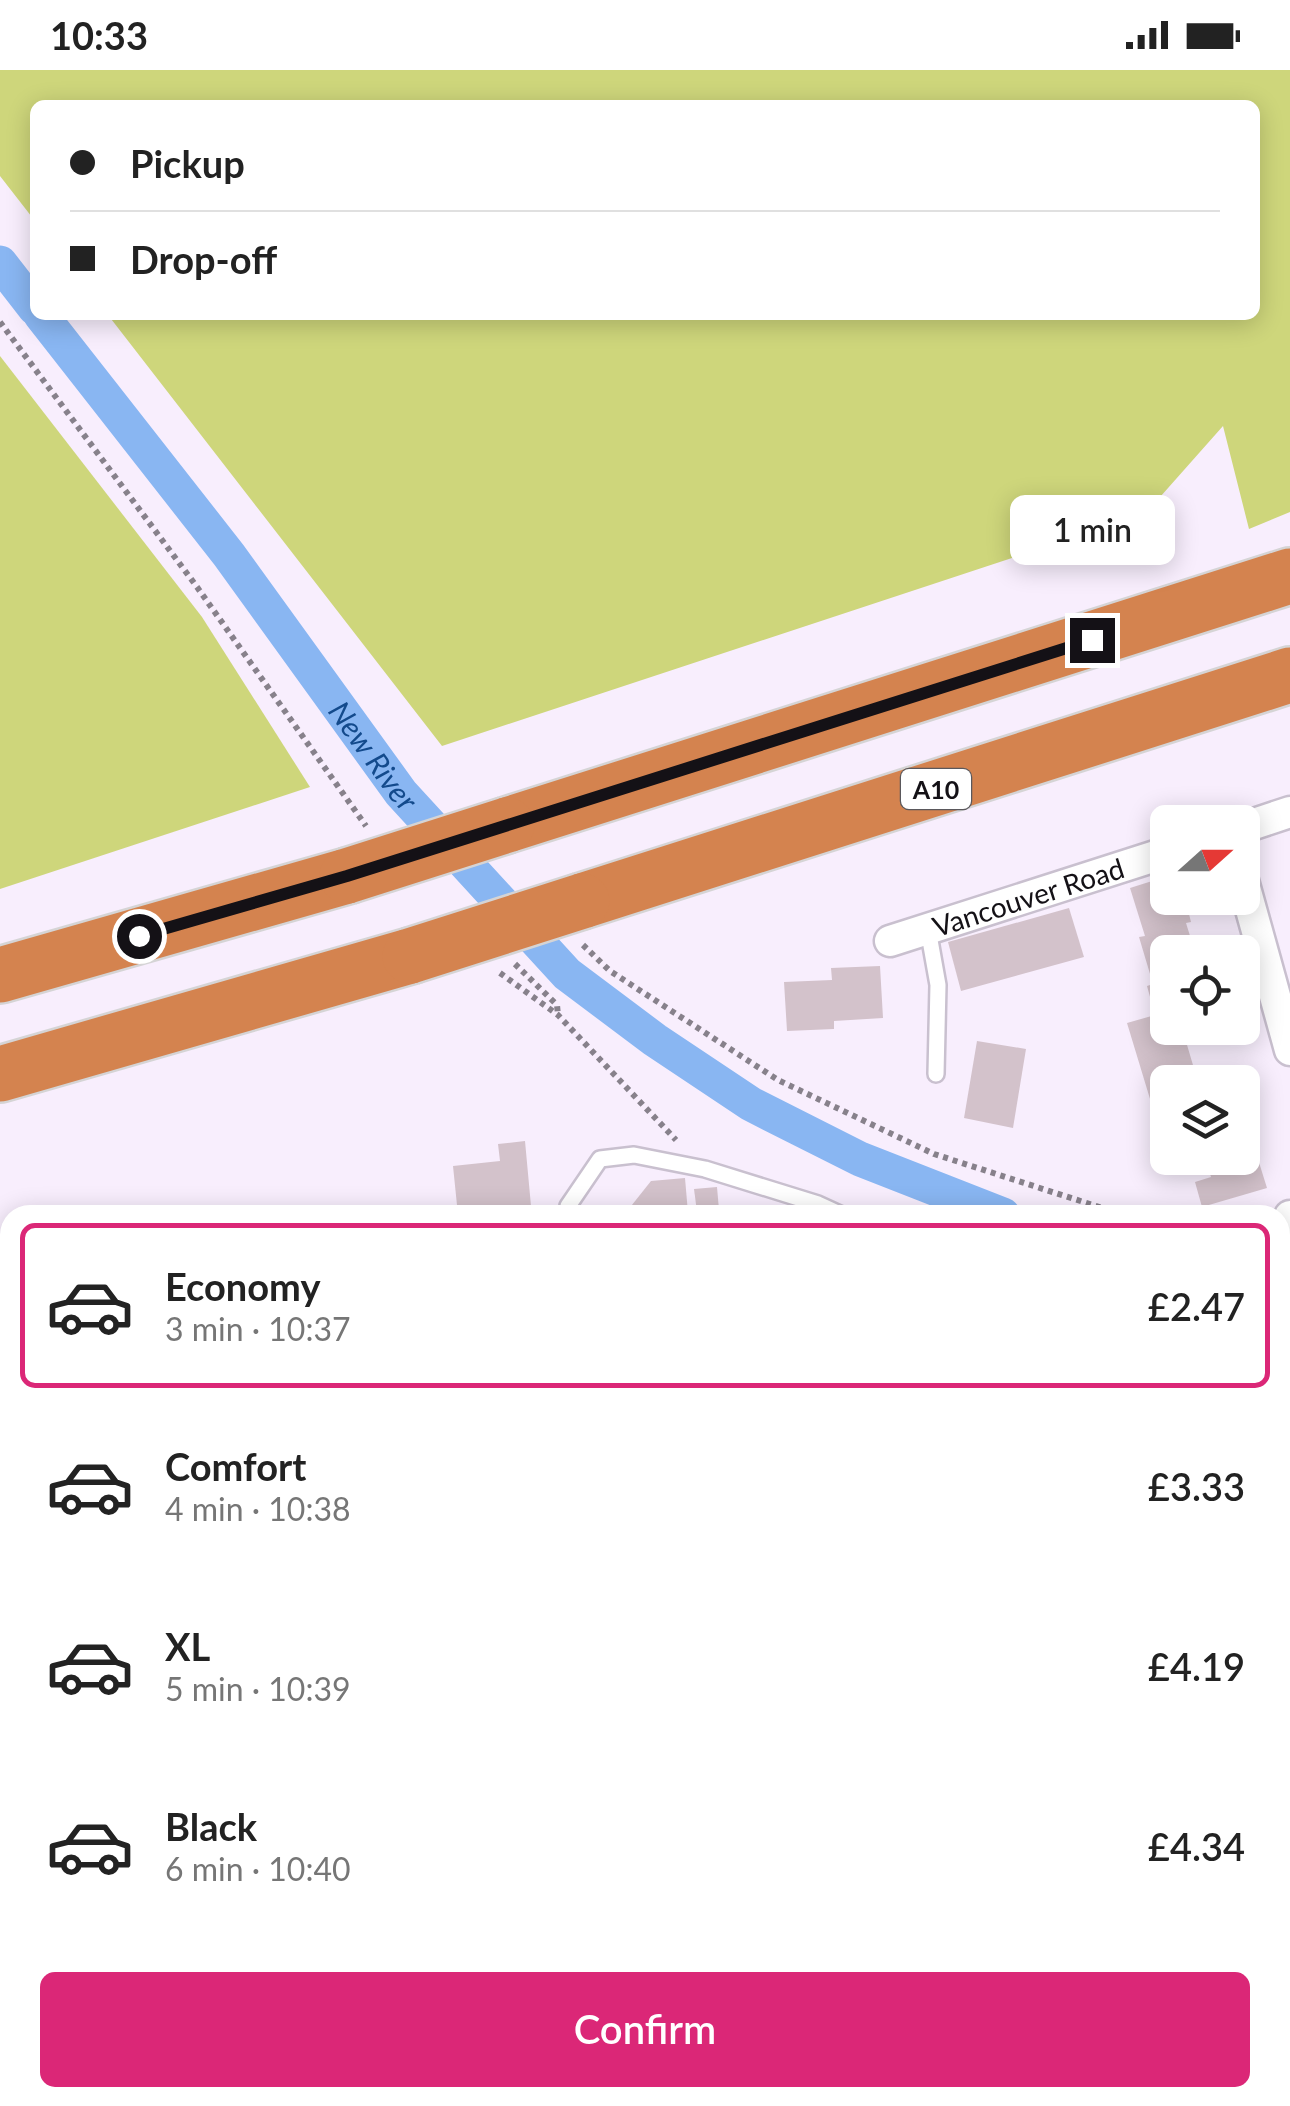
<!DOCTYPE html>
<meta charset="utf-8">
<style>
body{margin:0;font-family:Lato,sans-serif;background:#f2f2f2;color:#222;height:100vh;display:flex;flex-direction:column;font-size:38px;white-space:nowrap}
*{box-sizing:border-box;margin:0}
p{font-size:32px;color:#767676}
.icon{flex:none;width:55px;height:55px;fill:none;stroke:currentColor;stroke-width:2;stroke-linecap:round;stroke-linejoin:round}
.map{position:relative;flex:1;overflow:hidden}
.panel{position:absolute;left:0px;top:1135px;width:1290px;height:902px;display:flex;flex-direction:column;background:#fff;border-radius:30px 30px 0 0;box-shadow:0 5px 25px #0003}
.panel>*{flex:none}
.banner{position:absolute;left:30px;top:30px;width:1230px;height:220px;border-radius:15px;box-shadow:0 5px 25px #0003;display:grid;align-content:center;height:220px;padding:0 40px;background:#fff}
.needle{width:65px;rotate:69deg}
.fabs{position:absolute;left:1150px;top:735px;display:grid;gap:20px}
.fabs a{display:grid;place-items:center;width:110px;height:110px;border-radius:15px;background:#fff;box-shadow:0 5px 25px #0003;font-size:50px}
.end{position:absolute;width:45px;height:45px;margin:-22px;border:12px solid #141116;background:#fff;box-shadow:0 0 0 5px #fff}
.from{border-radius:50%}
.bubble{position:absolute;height:70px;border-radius:15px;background:#fff;box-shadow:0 5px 25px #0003;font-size:32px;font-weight:600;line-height:70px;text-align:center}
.banner b{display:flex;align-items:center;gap:35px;height:95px;font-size:38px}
.banner b+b{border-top:2px solid #e0e0e0}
.banner i{width:25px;height:25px;background:#222}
ul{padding:18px 0 0;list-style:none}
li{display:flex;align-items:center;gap:30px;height:165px;margin:0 20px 15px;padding:0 20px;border:5px solid transparent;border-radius:15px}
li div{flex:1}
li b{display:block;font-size:38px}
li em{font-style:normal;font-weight:600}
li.on{border-color:#db2777}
li>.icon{width:90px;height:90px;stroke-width:1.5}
.button{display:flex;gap:20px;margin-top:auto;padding:20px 40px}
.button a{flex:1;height:115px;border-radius:15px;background:#db2777;color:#fff;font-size:40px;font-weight:600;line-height:115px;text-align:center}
.status{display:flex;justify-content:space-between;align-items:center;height:70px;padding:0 50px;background:#fff;direction:ltr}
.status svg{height:28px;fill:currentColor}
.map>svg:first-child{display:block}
.green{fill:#ced67b}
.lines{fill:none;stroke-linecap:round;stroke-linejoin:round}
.canal{stroke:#89b6f2;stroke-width:35}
.building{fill:#d3c2cb}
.lane-casing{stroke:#c9c0cf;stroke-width:20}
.street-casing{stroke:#c9c0cf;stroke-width:35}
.highway-casing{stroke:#d5d4d5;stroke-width:60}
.path{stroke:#87818b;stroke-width:6;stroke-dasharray:5 5;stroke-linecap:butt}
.lane{stroke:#fff;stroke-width:15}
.street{stroke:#fff;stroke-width:30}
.highway{stroke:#d4834f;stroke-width:55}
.highway-bridge-casing{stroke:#d5d4d5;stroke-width:60;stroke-linecap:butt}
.highway-bridge{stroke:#d4834f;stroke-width:55}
.route{stroke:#141116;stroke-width:12}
.labels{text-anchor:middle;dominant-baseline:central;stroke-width:10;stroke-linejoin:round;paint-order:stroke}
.shield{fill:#fff;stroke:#5a585c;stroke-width:2.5}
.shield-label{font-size:25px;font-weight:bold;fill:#141116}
.street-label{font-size:28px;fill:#141116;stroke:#fff}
.water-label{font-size:30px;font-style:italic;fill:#134a8c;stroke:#fff}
</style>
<div class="status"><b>10:33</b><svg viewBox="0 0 49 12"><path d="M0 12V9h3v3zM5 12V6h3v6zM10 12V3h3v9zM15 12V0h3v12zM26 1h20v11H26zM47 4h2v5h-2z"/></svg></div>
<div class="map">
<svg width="1290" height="2036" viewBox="0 0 1290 2036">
<rect width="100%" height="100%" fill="#f8eefd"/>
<g class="green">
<polygon points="0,0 1290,0 1290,442 1249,459 1223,356 1145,444 442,676 108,245 1255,245 1255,35 35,35 35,151 0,106"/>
<polygon points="0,286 202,547 310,717 0,819"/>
</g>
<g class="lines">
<g class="canal">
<polyline points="0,193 35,238"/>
<path id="s1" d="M41,245L229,485L401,723L567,904L655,970L751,1034L860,1089L1003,1145"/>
<polyline points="1280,1229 1290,1230"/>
</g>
</g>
<g class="building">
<polygon points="1168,806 1168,828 1185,828 1191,852 1186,853 1195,882 1168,882 1168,958 1182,958 1198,1012 1168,1012 1167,1085 1127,953 1155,945 1147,916 1153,914 1139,867 1145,866 1130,818"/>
<polygon points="1069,838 1084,887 961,921 948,872"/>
<polygon points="880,896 883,948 834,951 834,959 787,961 784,912 832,910 831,898"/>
<polygon points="977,971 1026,979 1013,1058 964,1048"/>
<polygon points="1252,1070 1267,1118 1202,1137 1195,1112 1211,1107 1205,1088 1242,1088 1242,1072"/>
<polygon points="525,1071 531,1136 505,1139 506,1145 458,1145 453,1096 500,1091 498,1074"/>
<polygon points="685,1108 688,1143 624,1145 651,1111"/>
<polygon points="717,1117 719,1140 697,1142 694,1119"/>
<polygon points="1290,1505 1290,1626 1280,1627 1280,1507"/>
<polygon points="10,1665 10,1734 0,1730 0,1689"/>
<polygon points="1290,1690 1290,1759 1280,1761 1280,1692"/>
<polygon points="665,2028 733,2028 734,2036 677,2036"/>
<polygon points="739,2028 779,2028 780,2036 740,2036"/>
<polygon points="799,2028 845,2028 838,2036 800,2036"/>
<polygon points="937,2028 974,2028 975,2036 938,2036"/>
<polygon points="1190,2028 1234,2028 1235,2036 1192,2036"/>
</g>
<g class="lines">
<g class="lane-casing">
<g id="lane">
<polyline points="928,859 938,915 936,1004"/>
<polyline points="568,1136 600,1089 634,1085 705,1099 818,1134 842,1145"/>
<polyline points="1280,1819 1290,1872"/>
<polyline points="789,2028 790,2036"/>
<polyline points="1102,2028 1104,2036"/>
<polyline points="228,2036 232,2028"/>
</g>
</g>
<g class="street-casing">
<g id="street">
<polyline points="1242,758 1290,742"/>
<polyline points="1242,807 1290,980"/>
<path id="s2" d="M890,871L1168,782"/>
<polyline points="1280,1199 1290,1146"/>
<polyline points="1280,1413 1290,1429"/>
<polyline points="1280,1798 1290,1796"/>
<polyline points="631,2028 632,2036"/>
<polyline points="910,2028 911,2036"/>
</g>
</g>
<g class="highway-casing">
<g id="highway">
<polyline points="507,755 1290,506"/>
<polyline points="582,831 1290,605"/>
<polyline points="0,905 347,806"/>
<polyline points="0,1004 410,886"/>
</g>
</g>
<g class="path">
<polyline points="0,252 197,517 366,756"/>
<polyline points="583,875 610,901 778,1010 934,1084 1124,1145"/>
<polyline points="515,894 557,935 558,945"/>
<polyline points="500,903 558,945 676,1070"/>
<polyline points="1254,2028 1257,2036"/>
</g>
<use href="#lane" class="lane"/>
<use href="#street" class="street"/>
<use href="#highway" class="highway"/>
<g class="highway-bridge-casing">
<g id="highway-bridge">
<polyline points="347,806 507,755"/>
<polyline points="410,886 582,831"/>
</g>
</g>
<use href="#highway-bridge" class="highway-bridge"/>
</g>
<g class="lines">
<polyline class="route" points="139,866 347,806 1092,570"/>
</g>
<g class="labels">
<rect class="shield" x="901" y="699" width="70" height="40" rx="8"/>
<g class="shield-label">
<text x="936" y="719">A10</text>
</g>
<g class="street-label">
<text stroke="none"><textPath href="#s2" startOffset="145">Vancouver Road</textPath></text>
</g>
<g class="water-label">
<text stroke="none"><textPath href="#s1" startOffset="552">New River</textPath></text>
</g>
</g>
</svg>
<div class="fabs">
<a><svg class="needle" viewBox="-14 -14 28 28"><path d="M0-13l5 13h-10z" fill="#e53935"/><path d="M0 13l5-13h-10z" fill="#767676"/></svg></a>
<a><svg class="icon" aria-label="locate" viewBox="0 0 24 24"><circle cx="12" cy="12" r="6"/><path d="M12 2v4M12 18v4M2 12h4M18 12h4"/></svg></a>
<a><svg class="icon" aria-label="layers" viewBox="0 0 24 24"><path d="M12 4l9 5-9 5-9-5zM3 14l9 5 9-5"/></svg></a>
</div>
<i class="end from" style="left:139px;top:866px"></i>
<i class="end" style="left:1092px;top:570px"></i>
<div class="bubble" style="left:1010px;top:425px;width:165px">1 min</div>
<div class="banner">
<b><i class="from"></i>Pickup</b>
<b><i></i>Drop-off</b>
</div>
<section class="panel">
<ul>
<li class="on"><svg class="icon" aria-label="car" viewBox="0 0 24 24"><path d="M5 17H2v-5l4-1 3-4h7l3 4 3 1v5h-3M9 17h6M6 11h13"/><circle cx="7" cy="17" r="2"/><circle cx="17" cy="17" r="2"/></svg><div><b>Economy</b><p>3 min · 10:37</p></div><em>£2.47</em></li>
<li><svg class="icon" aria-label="car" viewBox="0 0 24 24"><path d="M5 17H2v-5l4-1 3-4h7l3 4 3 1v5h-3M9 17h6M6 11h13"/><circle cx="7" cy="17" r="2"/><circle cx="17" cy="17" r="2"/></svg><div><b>Comfort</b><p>4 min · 10:38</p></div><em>£3.33</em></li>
<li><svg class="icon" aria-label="car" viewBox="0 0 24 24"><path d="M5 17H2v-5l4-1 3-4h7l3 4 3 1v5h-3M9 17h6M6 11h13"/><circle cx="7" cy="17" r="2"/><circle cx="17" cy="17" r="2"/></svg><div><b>XL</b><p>5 min · 10:39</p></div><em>£4.19</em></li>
<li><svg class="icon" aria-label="car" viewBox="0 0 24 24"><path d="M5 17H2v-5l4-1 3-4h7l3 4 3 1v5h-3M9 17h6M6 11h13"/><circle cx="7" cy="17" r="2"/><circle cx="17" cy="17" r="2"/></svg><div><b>Black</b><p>6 min · 10:40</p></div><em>£4.34</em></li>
</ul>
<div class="button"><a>Confirm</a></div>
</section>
</div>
